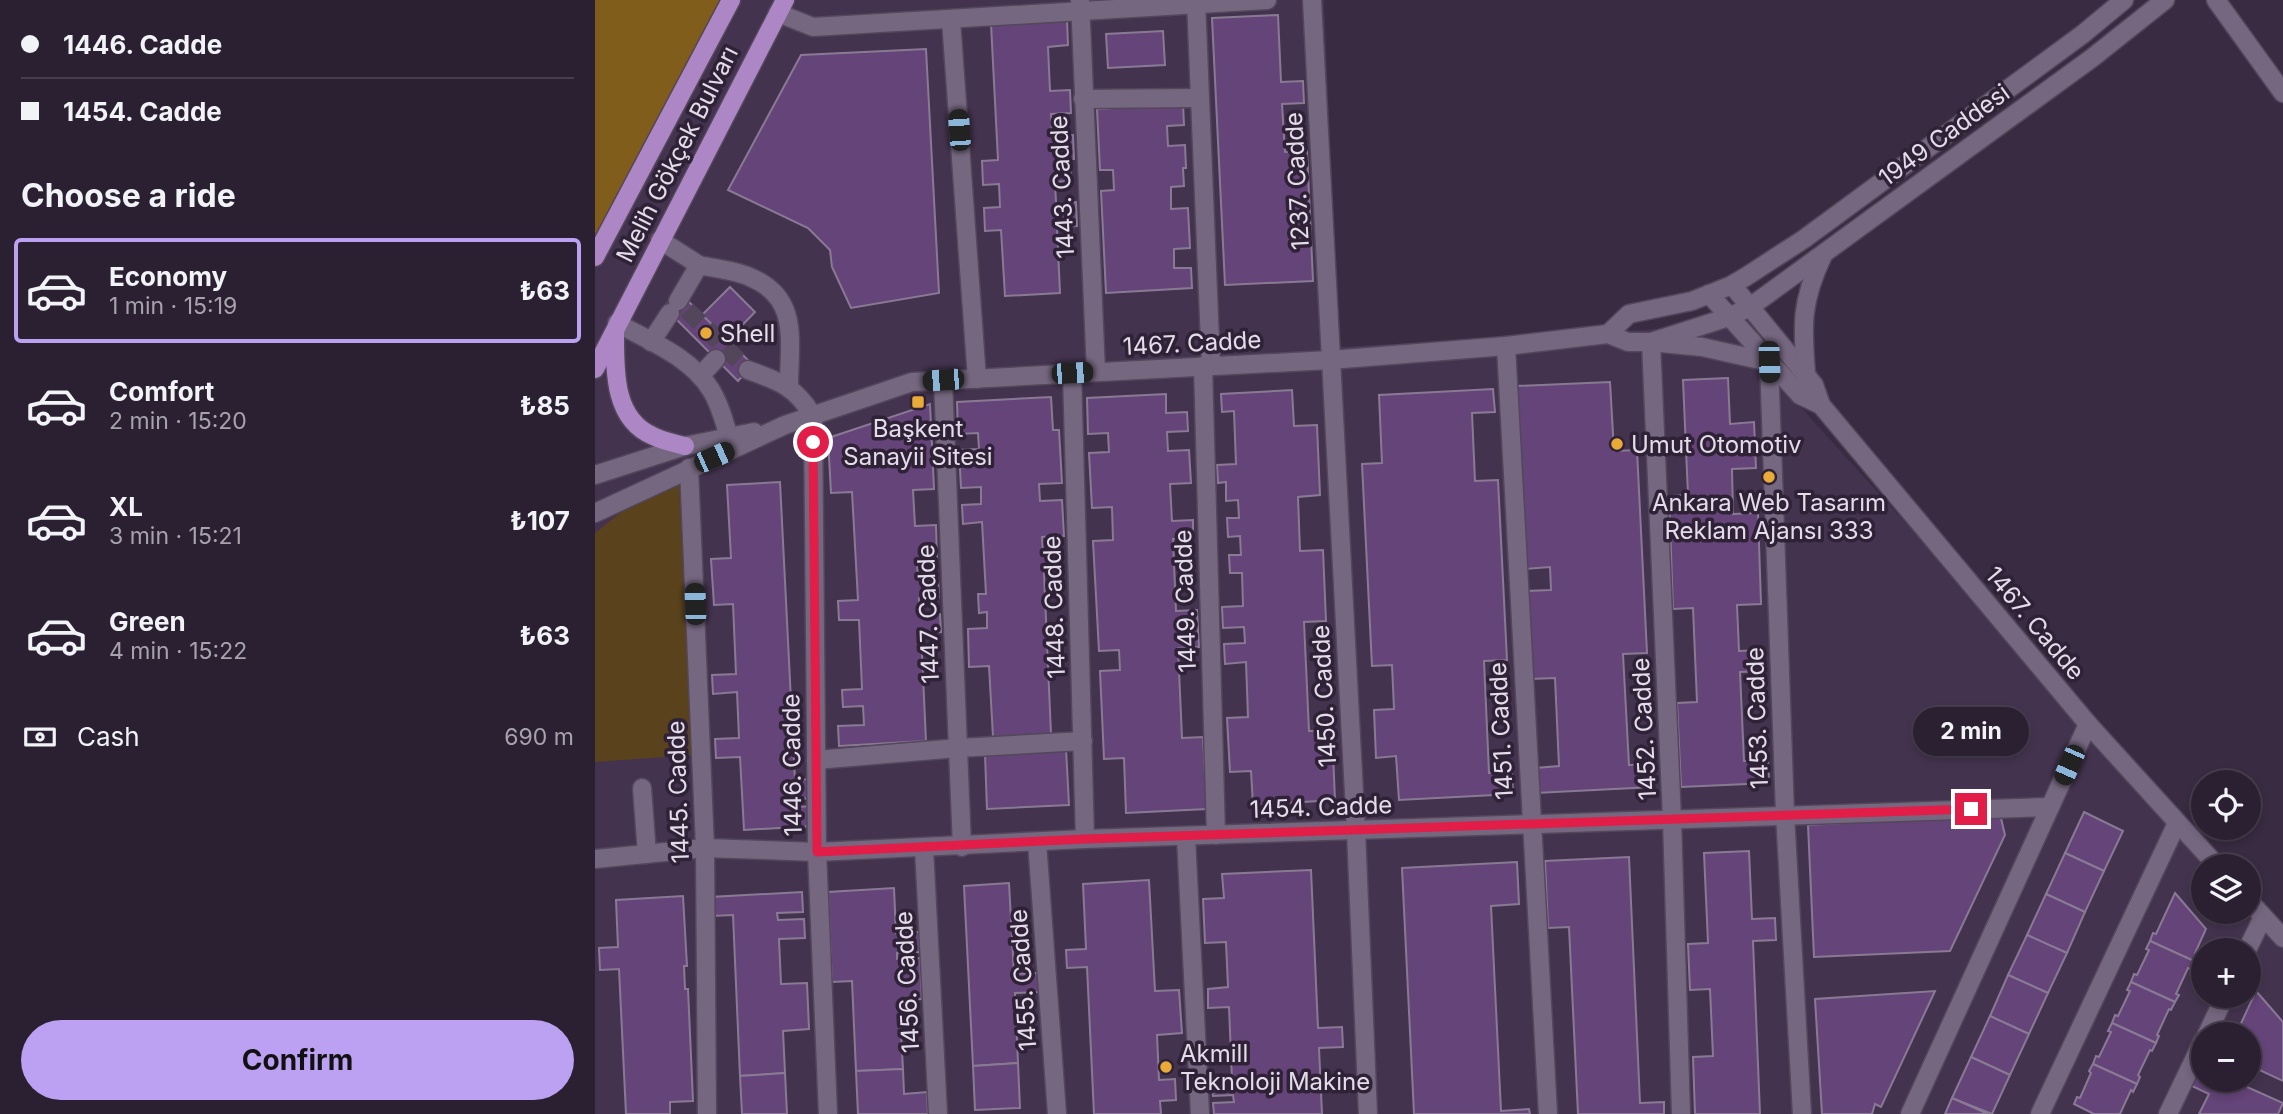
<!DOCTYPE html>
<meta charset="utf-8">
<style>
body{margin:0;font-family:Inter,sans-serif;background:#33283a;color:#f1f3f6;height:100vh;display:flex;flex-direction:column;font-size:26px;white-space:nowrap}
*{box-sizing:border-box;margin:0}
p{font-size:23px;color:#a6a3ac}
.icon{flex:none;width:38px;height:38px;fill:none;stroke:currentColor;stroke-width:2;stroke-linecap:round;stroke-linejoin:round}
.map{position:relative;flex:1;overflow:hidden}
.sheet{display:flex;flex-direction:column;background:#2b2032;width:595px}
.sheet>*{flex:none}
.banner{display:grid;align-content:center;height:154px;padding:0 21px;background:#2b2032}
.tools{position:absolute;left:1596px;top:770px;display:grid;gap:14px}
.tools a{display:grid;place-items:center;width:70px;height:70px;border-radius:50%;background:#2b2032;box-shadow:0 4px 10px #0003,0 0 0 2px #473e4d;font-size:35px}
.end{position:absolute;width:32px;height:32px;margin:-16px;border:9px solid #e11d48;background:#fff;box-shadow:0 0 0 4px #fff}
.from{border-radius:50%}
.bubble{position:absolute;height:49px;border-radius:24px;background:#2b2032;box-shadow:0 4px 10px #0003,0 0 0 2px #473e4d;font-size:23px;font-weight:700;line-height:49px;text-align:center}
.car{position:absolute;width:21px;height:42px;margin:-21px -10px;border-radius:9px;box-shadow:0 0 5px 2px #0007;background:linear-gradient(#222 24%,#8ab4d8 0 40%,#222 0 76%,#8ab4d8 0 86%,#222 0)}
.banner b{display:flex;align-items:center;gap:24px;height:66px;font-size:26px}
.banner b+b{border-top:2px solid #473e4d}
.banner i{width:18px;height:18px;background:#f1f3f6}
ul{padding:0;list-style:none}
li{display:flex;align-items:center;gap:21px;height:105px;margin:0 14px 10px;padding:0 7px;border:4px solid transparent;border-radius:7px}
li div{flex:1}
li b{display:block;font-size:26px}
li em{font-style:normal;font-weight:700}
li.current{border-color:#bca0f2}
li>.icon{width:63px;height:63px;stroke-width:1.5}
h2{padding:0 21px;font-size:32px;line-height:84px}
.pay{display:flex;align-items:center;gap:18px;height:77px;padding:0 21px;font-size:26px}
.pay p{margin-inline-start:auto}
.button{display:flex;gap:14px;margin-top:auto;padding:14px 21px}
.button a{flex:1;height:80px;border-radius:42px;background:#bca0f2;color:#111;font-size:28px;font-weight:700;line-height:80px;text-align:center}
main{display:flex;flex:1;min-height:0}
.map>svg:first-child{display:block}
.built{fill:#44334f;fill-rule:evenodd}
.green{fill:#59421c}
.forest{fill:#815d1b}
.building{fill:#654479;stroke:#897a94;stroke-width:2}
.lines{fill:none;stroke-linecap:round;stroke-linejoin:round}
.minor-tunnel{stroke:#53465b;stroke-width:18;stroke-dasharray:18 9;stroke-linecap:butt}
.minor-casing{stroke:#53475a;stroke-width:21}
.major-casing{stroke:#53475a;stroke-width:21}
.minor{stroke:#766780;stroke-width:18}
.major{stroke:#ad87c5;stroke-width:18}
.route{stroke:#e11d48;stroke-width:9}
.poi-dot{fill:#e9aa38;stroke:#2f2237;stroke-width:2.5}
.labels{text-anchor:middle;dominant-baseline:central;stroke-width:7;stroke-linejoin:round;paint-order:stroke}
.street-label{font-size:24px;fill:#e4dcea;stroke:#2f2237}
.poi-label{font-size:24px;fill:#e4dcea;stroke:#2f2237;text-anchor:start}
</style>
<main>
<section class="sheet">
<div class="banner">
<b><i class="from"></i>1446. Cadde</b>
<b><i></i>1454. Cadde</b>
</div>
<h2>Choose a ride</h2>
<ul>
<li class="current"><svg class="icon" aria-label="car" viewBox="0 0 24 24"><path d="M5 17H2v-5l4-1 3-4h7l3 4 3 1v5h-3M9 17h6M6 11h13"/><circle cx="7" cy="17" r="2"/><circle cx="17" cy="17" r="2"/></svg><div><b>Economy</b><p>1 min · 15:19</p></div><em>₺63</em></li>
<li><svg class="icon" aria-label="car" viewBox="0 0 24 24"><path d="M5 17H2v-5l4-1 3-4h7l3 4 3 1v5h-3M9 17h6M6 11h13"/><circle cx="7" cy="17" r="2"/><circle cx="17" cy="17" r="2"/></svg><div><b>Comfort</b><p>2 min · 15:20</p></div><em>₺85</em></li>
<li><svg class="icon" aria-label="car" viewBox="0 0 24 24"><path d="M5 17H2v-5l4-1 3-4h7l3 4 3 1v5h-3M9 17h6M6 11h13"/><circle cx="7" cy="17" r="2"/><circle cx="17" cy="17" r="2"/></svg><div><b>XL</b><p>3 min · 15:21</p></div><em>₺107</em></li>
<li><svg class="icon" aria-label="car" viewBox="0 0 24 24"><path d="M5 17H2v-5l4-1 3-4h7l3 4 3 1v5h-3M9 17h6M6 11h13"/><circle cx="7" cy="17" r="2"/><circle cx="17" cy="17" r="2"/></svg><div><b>Green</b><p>4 min · 15:22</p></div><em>₺63</em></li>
</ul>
<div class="pay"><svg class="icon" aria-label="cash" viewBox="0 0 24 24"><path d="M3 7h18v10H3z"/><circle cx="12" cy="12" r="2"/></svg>Cash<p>690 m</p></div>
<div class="button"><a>Confirm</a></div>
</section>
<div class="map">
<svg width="1688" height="1114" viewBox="0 0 1688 1114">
<rect width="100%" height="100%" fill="#392b42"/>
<path class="built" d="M0,0H729L744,347L1131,325L1622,866H1608V912H1654L1688,939V1114H0ZM1608,950H1654V996H1608ZM1608,1034H1654V1080H1608Z"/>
<polygon class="green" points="84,483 97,755 0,762 0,533 25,513"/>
<polygon class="forest" points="0,0 127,0 0,246"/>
<g class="building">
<polygon points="683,15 686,82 708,81 709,103 687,104 690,152 712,151 718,281 630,285 617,18"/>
<polygon points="472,20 473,45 453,47 455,91 475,90 476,113 456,114 457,136 478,135 479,159 475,159 476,181 460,182 461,203 481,202 482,226 462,227 465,293 410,296 406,230 390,231 389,208 405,207 404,184 388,185 387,161 403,160 396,24"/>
<polygon points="568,31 570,65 513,68 511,34"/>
<polygon points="331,49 344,293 256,308 237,267 235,250 213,228 133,190 206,55"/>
<polygon points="588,104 589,125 572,126 573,146 590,145 591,168 588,168 589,186 576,187 576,209 593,208 595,248 579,249 579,268 596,268 597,288 511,293 506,191 519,190 518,170 505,170 502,109"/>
<polygon points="135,287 160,312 133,340 107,315"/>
<polygon points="88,296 158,365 143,381 73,311"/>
<polygon points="1133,378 1135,424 1159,422 1161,468 1137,469 1138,514 1163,513 1166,604 1142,605 1144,651 1168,650 1169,671 1145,672 1149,761 1173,760 1174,783 1086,787 1082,703 1102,702 1098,608 1078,609 1074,496 1093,495 1088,380"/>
<polygon points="1015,382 1019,451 1042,450 1052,653 1028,654 1034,765 1057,764 1058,787 941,793 940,768 964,766 960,678 936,679 931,591 956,590 955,567 930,569 921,386"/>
<polygon points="898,389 900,412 877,413 880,481 903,480 912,660 889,661 894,773 917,772 918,794 804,800 801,756 781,758 779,710 799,709 797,665 777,666 767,464 787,463 784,395"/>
<polygon points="697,390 699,426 722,425 725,495 703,497 705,551 728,550 731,621 709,622 714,731 737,730 740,800 658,805 656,771 635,772 632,718 653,717 651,662 630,664 629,644 650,643 649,627 628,628 627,607 648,606 647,573 635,573 634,555 646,555 645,536 633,537 632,518 644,518 643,500 631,501 631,482 623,483 622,465 641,464 639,411 627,412 626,394"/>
<polygon points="571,394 571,413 592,412 593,431 572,432 573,451 594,450 596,483 575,484 577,521 598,520 598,538 578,539 581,611 602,610 604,647 583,648 587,738 608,737 612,809 531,813 529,758 509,759 505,671 525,670 524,650 504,651 498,541 518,540 517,507 497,508 494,453 514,452 513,433 493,434 492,398"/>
<polygon points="456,397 458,430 464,430 467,483 444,484 445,501 467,500 469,536 447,537 448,556 463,555 464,573 449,574 456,734 398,737 394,666 374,667 373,629 392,628 392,612 384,613 383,594 391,594 387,522 368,524 367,505 386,504 386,487 366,488 364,450 384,449 383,433 363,434 362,402"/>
<polygon points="335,404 339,489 318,490 320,526 341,525 342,559 322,561 323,580 343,579 344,597 324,598 324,615 345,614 346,632 326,633 331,741 244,746 243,726 269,725 268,706 248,707 247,690 267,689 264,620 244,620 243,601 263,600 257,492 236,493 233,438"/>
<polygon points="185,482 200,780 220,779 221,798 200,799 201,807 219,806 220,826 149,830 145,757 121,758 120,739 144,738 142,692 118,694 117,675 141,674 138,604 119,605 116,559 136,558 132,485"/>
<polygon points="471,749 474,805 392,809 390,754"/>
<polygon points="1489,812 1528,831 1509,871 1470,853"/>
<polygon points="1405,814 1410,835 1355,951 1219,957 1213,825"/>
<polygon points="1154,851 1157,919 1180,918 1181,940 1158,941 1165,1114 1100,1114 1098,1057 1118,1056 1115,989 1095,990 1093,944 1113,943 1109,853"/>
<polygon points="1470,853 1509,871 1490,912 1451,894"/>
<polygon points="1034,857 1045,1103 1069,1102 1069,1114 983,1114 974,927 953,928 950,861"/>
<polygon points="922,862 924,904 896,906 906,1111 934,1109 935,1114 819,1114 807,868"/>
<polygon points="716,870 723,1028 747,1027 748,1047 724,1048 727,1114 619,1114 618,1103 639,1102 638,1095 618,1096 617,1081 637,1080 634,1007 613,1008 613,989 633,987 631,942 610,943 608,899 629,898 627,874"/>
<polygon points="554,880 560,991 584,990 587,1033 562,1035 564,1080 580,1079 581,1100 565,1101 566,1114 499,1114 492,967 472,968 471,950 491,949 488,884"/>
<polygon points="414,883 419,974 444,973 444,992 420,993 423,1063 378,1066 369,886"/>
<polygon points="299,888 301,933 324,932 325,952 302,953 302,959 325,958 327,999 304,1000 308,1069 261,1071 257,981 237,982 233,892"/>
<polygon points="207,892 208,912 182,913 183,920 209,919 210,938 184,939 186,984 212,983 214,1029 188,1031 190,1073 145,1076 138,915 116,916 115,897"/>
<polygon points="1580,893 1611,929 1600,953 1602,954 1599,961 1555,941 1558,933 1561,934"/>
<polygon points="1451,894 1490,912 1472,953 1432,935"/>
<polygon points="88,896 92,966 89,966 90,989 93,989 98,1101 75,1102 75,1114 31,1114 24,969 5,970 4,948 23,947 21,900"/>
<polygon points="1432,935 1472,953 1453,993 1413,975"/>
<polygon points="1555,941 1599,961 1596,969 1593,968 1581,994 1584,995 1580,1002 1536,982 1539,974 1542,975 1554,950 1551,949"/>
<polygon points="1413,975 1453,993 1434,1034 1395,1016"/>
<polygon points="1536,982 1580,1002 1576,1010 1574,1009 1562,1035 1564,1036 1561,1043 1517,1023 1520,1015 1523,1016 1535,991 1532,990"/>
<polygon points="1340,991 1286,1107 1280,1104 1277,1114 1227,1114 1220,999"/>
<polygon points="1661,991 1688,1022 1688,1081 1654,1065 1654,1034 1619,1034 1623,1024 1642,1032"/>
<polygon points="1395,1016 1434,1034 1415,1075 1376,1057"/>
<polygon points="1517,1023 1561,1043 1557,1051 1555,1050 1543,1075 1545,1077 1542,1084 1498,1064 1501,1056 1504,1057 1516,1032 1513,1031"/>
<polygon points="1376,1057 1415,1075 1397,1114 1357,1098"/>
<polygon points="1608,1057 1608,1080 1644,1080 1643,1083 1688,1103 1683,1114 1604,1114 1614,1094 1595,1085"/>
<polygon points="423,1063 425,1108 380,1110 378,1066"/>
<polygon points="1498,1064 1542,1084 1538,1092 1536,1090 1525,1114 1499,1114 1479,1104 1482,1097 1485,1098 1496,1073 1494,1071"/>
<polygon points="308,1069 309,1094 332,1092 333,1114 263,1114 261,1071"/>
<polygon points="190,1073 192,1114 147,1114 145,1076"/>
<polygon points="1357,1098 1393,1114 1350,1114"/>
</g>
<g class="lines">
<polyline class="minor-tunnel" points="75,313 83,301 153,370"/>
<g class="minor-casing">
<g id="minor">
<polyline points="485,0 501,372"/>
<polyline points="601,0 616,366"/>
<polyline points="717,0 761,831 773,1114"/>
<polyline points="1621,0 1688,93"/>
<polyline points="183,13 218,27 672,0"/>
<polyline points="356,20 382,379"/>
<polyline points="488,99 604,98"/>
<polyline points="65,240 104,265 83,301"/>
<path d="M104,265C121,269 141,270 157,278C205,299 194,342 194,386"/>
<polyline points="1137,285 1219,385 1226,405 1493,724 1622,866"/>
<polyline points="1114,294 1205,395 1226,405"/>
<path d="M22,323C54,341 96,357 116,390C125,404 129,421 134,437"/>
<polyline points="1013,334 1034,314 1097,301 1137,285 1152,276 1209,239 1488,34 1529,0"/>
<polyline points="56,342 75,313"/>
<polyline points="911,346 953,1114"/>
<polyline points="608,366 621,835"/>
<path d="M153,370C184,381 201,387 218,416L222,852L233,1114"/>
<polyline points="477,373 490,839"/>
<path d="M1211,374C1207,325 1206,301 1228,255"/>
<polyline points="105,376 121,359"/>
<polyline points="348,380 367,847"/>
<polyline points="94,468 110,848 112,1114"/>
<polyline points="0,475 90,446 159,432"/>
<polyline points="0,513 190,425 317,382 735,360 911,346 1013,334 1033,342 1056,342 1134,317 1155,307 1497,58 1570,0"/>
<polyline points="221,760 363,748 488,741"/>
<polyline points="47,788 52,854"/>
<polyline points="591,837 605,1114"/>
<polyline points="442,842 462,1114"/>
<polyline points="329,848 343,1114"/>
<polyline points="0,859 110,848 222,852 490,839 1455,807"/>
<polyline points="1654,901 1688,938"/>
<polyline points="1652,950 1668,917"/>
<polyline points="1612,1034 1630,996"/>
<polyline points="1086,1114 1077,819 1056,342 1107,347 1174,362 1190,814 1207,1114"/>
<polyline points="1315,1114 1493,724"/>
<polyline points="1445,1114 1582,823"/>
<polyline points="1573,1114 1608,1041"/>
</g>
</g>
<g class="major-casing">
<g id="major">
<polyline points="0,257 136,0"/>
<path d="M20,333C20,370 18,419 58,436C67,441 79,443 90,446"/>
<polyline points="0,369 190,0"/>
</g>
</g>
<use href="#minor" class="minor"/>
<use href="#major" class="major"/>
</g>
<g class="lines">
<polyline class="route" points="218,442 222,852 490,839 1376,809"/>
</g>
<g class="poi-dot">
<circle cx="111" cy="333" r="7"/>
<rect x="316" y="395" width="14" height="14" rx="3.5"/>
<circle cx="1022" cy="444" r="7"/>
<circle cx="1174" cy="477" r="7"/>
<circle cx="571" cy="1067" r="7"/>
</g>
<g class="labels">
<g class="street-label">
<text transform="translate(1349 135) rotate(-36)">1949 Caddesi</text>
<text transform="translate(82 154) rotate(-63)">Melih Gökçek Bulvarı</text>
<text transform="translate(702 181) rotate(-93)">1237. Cadde</text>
<text transform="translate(467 187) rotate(-93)">1443. Cadde</text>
<text transform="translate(597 343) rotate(-3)">1467. Cadde</text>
<text transform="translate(590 601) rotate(-92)">1449. Cadde</text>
<text transform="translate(459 607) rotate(-92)">1448. Cadde</text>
<text transform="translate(333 614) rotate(-92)">1447. Cadde</text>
<text transform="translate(1440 623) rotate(50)">1467. Cadde</text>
<text transform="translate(729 696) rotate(-93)">1450. Cadde</text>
<text transform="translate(1162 718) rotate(-92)">1453. Cadde</text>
<text transform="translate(1049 729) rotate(-93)">1452. Cadde</text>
<text transform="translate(906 731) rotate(-93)">1451. Cadde</text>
<text transform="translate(197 765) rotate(-91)">1446. Cadde</text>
<text transform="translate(83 792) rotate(-92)">1445. Cadde</text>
<text transform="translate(726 807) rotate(-2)">1454. Cadde</text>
<text transform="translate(428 980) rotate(-94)">1455. Cadde</text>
<text transform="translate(312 982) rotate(-93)">1456. Cadde</text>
</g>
<g class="poi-label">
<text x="125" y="333">Shell</text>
<text x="323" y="428" text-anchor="middle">Başkent<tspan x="323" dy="28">Sanayii Sitesi</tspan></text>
<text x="1036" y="444">Umut Otomotiv</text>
<text x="1174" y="502" text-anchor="middle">Ankara Web Tasarım<tspan x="1174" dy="28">Reklam Ajansı 333</tspan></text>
<text x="585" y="1053">Akmill<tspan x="585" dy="28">Teknoloji Makine</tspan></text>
</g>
</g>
</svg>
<div class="tools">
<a><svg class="icon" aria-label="locate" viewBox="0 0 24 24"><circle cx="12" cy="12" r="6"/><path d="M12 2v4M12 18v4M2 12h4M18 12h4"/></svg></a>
<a><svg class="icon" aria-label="layers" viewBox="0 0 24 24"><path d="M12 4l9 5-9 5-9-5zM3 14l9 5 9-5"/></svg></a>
<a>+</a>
<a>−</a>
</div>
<i class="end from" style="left:218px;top:442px"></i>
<i class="end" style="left:1376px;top:809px"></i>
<div class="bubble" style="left:1318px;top:707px;width:116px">2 min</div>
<i class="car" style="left:364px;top:130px;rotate:356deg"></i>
<i class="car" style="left:1174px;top:362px;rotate:178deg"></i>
<i class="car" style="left:477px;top:373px;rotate:87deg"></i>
<i class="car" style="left:348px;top:380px;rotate:266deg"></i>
<i class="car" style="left:119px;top:457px;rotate:66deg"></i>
<i class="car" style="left:100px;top:604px;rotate:358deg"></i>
<i class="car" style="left:1474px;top:765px;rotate:204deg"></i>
</div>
</main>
